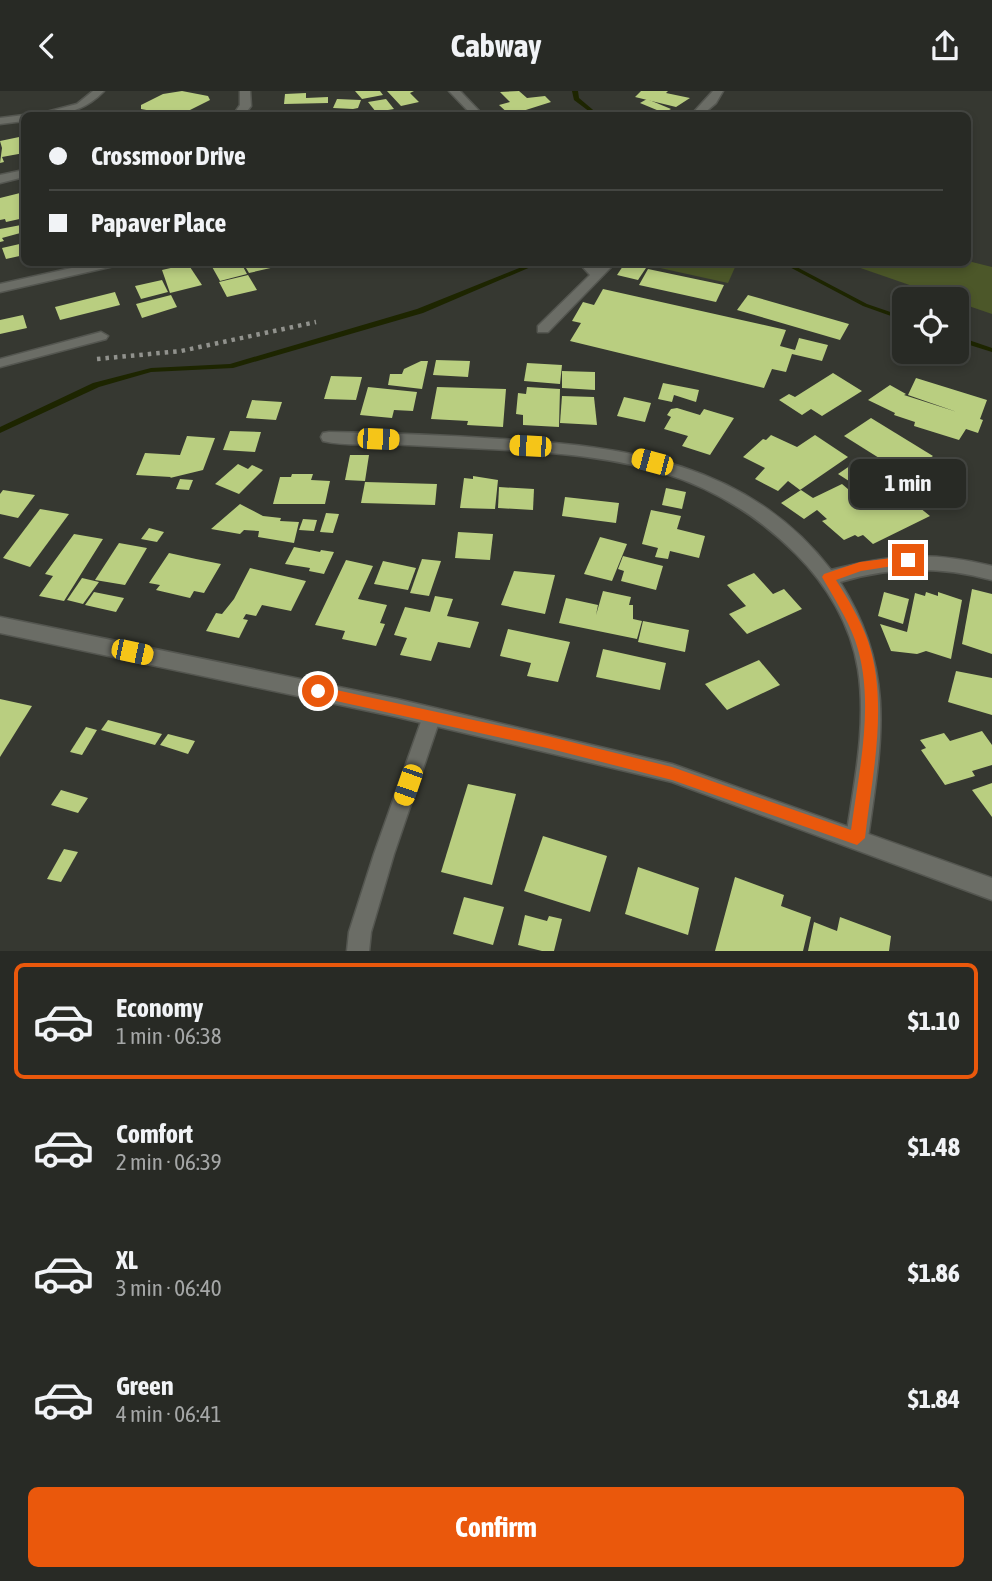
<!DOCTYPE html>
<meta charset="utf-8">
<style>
body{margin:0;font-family:"Asap Condensed",sans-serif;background:#343632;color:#f1f3f6;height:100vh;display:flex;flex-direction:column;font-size:26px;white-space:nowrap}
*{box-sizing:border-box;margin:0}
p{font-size:23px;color:#a5a7a7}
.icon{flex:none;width:38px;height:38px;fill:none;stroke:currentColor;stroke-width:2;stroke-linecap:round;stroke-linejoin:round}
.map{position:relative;height:860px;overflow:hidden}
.details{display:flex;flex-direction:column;background:#282a25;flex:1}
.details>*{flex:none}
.banner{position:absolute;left:21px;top:21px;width:950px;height:154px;border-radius:10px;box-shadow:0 4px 10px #0003,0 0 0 2px #444642;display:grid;align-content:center;height:154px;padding:0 28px;background:#282a25}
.controls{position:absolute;left:892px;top:196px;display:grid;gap:14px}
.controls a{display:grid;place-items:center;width:77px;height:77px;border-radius:10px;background:#282a25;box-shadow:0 4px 10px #0003,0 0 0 2px #444642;font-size:35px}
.end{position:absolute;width:32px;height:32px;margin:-16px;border:9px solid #ea580c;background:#fff;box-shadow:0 0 0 4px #fff}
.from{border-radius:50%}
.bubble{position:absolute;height:49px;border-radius:10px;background:#282a25;box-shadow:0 4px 10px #0003,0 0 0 2px #444642;font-size:23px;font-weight:700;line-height:49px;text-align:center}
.car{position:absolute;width:21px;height:42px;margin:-21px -10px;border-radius:9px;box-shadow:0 0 5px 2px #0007;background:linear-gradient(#f5c518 24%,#345 0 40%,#f5c518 0 76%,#345 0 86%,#f5c518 0)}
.banner b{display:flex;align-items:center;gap:24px;height:66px;font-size:26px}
.banner b+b{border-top:2px solid #444642}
.banner i{width:18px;height:18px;background:#f1f3f6}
ul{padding:12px 0 0;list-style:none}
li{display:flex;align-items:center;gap:21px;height:116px;margin:0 14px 10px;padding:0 14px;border:4px solid transparent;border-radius:10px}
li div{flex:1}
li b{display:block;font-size:26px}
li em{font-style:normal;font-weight:700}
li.on{border-color:#ea580c}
li>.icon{width:63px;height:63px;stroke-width:1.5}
.primary-button{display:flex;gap:14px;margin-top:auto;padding:14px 28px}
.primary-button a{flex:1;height:80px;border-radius:10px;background:#ea580c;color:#fff;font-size:28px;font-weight:700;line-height:80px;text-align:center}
header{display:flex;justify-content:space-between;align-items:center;height:91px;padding:0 28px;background:#282a25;font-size:32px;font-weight:700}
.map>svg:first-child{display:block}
.green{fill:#4c5729}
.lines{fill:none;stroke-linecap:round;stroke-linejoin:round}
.stream{fill:#1d2500;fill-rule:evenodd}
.building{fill:#b9ce80}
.service-casing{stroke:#545650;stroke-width:3}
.minor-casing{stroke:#545650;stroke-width:3}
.tertiary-casing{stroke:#545650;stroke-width:3}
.path{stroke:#91928d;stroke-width:4.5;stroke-dasharray:3.5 5;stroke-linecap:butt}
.service{fill:#6b6d66;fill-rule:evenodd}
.minor{fill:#6b6d66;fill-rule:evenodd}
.tertiary{fill:#6b6d66;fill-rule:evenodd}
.route{fill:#ea580c}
</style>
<header><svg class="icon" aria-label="back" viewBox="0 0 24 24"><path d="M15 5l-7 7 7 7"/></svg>Cabway<svg class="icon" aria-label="share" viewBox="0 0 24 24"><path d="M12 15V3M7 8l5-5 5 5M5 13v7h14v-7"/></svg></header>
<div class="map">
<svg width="992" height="860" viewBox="0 0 992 860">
<rect width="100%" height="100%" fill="#363831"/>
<g class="green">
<polygon points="968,170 992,176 992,223 957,211 957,208 950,208 846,172"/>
<polygon points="663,172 726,172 736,174 728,192 660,177"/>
</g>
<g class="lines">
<g class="stream">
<polygon points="572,0 578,0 579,7 599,24 594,24 574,9"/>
<polygon points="532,172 540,172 423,222 233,277 151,281 99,296 0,342 0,336 93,292 151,277 230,273 417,218"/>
<polygon points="782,172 789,172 867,213 905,226 905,230 863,215"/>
<polygon points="957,245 992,257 992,261 957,250"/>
</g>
</g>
<g class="building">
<polygon points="182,0 208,5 210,9 188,20 168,23 141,18 141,14 163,3"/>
<polygon points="355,0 380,0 383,4 362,8"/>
<polygon points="387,0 414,0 410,2 419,11 401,15"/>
<polygon points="519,0 527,7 545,5 551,11 510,24 499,14 510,11 500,1"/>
<polygon points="641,0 668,0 666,2 690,7 676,16 635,6"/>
<polygon points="306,2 306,7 328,6 328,12 284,13 285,3"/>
<polygon points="337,8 361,9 358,17 353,18 333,17"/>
<polygon points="386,8 394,18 376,21 368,11"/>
<polygon points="647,8 671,18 664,22 640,12"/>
<polygon points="24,45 24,62 2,66 4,71 0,72 2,57 0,50"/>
<polygon points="24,101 24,127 6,131 5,128 0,129 0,107"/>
<polygon points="21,134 24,141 2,147 4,150 0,151 0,138"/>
<polygon points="24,152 24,164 6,168 2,157"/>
<polygon points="199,172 241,172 247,183 220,190 211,174 201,176"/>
<polygon points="243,172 272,172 275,176 249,182"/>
<polygon points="625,172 646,177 638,189 617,184"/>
<polygon points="188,173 202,194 170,202 162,179"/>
<polygon points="648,178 724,194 716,211 639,194"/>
<polygon points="248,184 257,199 227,206 219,191"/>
<polygon points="162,189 168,201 141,208 135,195"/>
<polygon points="603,198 786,239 780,255 795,259 799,247 828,254 822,270 792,263 786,281 772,278 764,297 570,250 581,232 572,230 583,211 594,214"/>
<polygon points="115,201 120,214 60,229 55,216"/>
<polygon points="171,204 177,216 142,227 136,213"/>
<polygon points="748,204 849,233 840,249 737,219"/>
<polygon points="23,224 27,237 0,243 0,229"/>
<polygon points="436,269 470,270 468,286 433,284"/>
<polygon points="421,270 428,270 422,298 388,294 390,283 402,283 404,278"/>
<polygon points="527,272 562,274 560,293 524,290"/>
<polygon points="562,280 595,281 595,299 562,297"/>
<polygon points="833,282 862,300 822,325 811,318 802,324 779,309 789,303 795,306"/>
<polygon points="331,285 362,286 356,309 324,308"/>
<polygon points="916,287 987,309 980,328 983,329 978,342 966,338 959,349 914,335 915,331 894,324 895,322 868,309 890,294 906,303 904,304 957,321 908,304"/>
<polygon points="663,292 699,299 696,311 674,304 672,311 658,308"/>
<polygon points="368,296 417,301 413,320 394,319 392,327 360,324"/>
<polygon points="437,296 506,298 503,336 467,334 468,330 431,328"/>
<polygon points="527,296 560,298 559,336 523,334 523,324 516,323 518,302 526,303"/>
<polygon points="562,305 594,306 597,334 560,332"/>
<polygon points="624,306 651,312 645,331 617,325"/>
<polygon points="252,309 282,311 276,329 246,327"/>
<polygon points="677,317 700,324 704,318 734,327 710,364 682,355 688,345 664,338 671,326 667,324 671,318"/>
<polygon points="871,327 933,365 917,376 903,382 844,345"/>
<polygon points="230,340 261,341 255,361 223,359"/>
<polygon points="771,344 797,356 815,344 848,366 800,399 788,390 778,400 755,388 765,377 743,366 763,348 766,349"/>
<polygon points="187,345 215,347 203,379 170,387 171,386 136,384 145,362 180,364"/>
<polygon points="350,364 369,364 365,390 345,389"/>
<polygon points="857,370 882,386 863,399 838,383"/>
<polygon points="238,373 248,378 252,374 263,379 239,403 215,393"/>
<polygon points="292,383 313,383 311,389 330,390 325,413 273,413 280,386 291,386"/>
<polygon points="473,385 498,389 495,418 460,417 464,387 473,388"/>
<polygon points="180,388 193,389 189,399 176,398"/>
<polygon points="365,391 437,393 435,414 361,412"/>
<polygon points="842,393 862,410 874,404 886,414 904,404 930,425 873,453 863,444 858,446 855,444 844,449 822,430 827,428 817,419 804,428 781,412 801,399 813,407"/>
<polygon points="499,396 534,398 533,419 498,417"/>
<polygon points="666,397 686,401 682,418 662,414"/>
<polygon points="3,399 35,404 18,427 0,423 0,403"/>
<polygon points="565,406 619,412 616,432 562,425"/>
<polygon points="240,413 263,425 281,427 280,430 299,431 294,452 258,446 259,440 244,439 240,443 211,438"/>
<polygon points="40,418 69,423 30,476 3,467"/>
<polygon points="651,419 681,425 677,438 705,445 699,467 670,460 668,468 655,466 658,457 642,453"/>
<polygon points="326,422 339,423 333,442 320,441"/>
<polygon points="303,428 317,429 314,440 299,439"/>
<polygon points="149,437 164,441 157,451 141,448"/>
<polygon points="458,441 493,443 490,469 455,467"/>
<polygon points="74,443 103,448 64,510 39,505 53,485 45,483"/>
<polygon points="600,446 627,453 612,490 584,483"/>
<polygon points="119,452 147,457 125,494 95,489"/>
<polygon points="294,456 320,461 321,459 334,461 324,483 309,480 310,477 285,473"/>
<polygon points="169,462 196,468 221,473 204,502 194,500 190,507 156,499 160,494 149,492"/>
<polygon points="623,465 663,475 656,499 621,490 624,480 618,478"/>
<polygon points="422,468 441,470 429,505 410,502"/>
<polygon points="346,469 373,475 358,508 387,514 380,532 385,533 376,555 342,548 345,540 315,534"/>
<polygon points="383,470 416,477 408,499 374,493"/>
<polygon points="250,477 306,490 291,520 262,514 256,525 246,523 243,528 248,529 239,547 206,540 216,522 222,523 234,508"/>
<polygon points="514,480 555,484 545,523 501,514"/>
<polygon points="754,482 773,503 784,498 802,518 747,543 729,523 746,515 727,494"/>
<polygon points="82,487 99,491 83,513 67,509"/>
<polygon points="972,498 992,503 992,563 962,553"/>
<polygon points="603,500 631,506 629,514 633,514 633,528 642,530 637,548 559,532 566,507 598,514 596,524"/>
<polygon points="94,501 124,507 116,521 85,514"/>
<polygon points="884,501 909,508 903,533 878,525"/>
<polygon points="926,501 938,505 938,501 962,509 951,568 926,560 917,563 891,560 880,533 907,541 915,502 925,505"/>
<polygon points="435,505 453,508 447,525 479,531 470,557 438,551 431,570 400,564 407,547 394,544 405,516 430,521"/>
<polygon points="643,530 689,539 685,561 638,551"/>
<polygon points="508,538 570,551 558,591 527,585 531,572 500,565"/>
<polygon points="603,558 666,572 660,599 596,586"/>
<polygon points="759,569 780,594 727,619 705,593"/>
<polygon points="956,580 992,587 992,624 948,611"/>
<polygon points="0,608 32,615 0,666"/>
<polygon points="108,629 162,643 155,654 101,639"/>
<polygon points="86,636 97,639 82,664 70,661"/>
<polygon points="982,640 992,654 992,674 972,680 975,685 945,694 921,659 926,657 920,649 944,642 950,650"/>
<polygon points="168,643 195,650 188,663 160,654"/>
<polygon points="992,692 992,726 972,699"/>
<polygon points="468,693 516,703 492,794 441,781"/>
<polygon points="61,699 88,707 78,722 51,714"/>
<polygon points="543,745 607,765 590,821 524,800"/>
<polygon points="64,758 78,761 61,791 47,788"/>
<polygon points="638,776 699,797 688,844 625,823"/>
<polygon points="735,786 784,804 781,815 811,826 803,860 715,860"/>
<polygon points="464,806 504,816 493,854 453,843"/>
<polygon points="525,824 547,830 549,825 562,828 554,860 542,860 518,854"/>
<polygon points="840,826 891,845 889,860 808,860 814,831 837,840"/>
</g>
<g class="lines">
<g class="service-casing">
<g id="service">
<path d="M93,0H104C86,19 61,26 35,24L77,13Z"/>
<polygon points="24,24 26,24 24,30 0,33 0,27"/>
<polygon points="579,172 592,172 597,177 603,172 615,172 548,241 538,241 538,235 590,184"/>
<polygon points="101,241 108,245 106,248 0,276 0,268"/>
<polygon points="432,617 439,619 441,625 394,763 371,841 369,860 347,860 349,841 374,763 423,625 425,619"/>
</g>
</g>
<g class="minor-casing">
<g id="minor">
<polygon points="240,0 250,0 251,15 244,24 233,24 240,14"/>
<polygon points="449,0 460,0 483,24 472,24"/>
<polygon points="713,0 723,0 716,12 702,24 691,24"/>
<polygon points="24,79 24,86 0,92 0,84"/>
<polygon points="94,172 116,172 114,175 0,201 0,193"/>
<path d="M329,341C386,342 443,344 500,348C626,355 749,372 831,479C891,463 932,460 992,475V489C939,475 893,475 840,491C896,579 882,649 868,747L865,754L857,757L849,754L846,747C854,692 867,634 858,578C851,534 827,494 796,463C712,379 623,366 509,359C468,357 428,355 387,353C367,353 343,355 323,350L321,346L323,342Z"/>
</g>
</g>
<g class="tertiary-casing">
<polygon id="tertiary" points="0,526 397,608 672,673 992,787 992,809 672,691 397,626 0,542"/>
</g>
<polyline class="path" points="97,268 181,260 316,231"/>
<use href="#service" class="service"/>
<use href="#minor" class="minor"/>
<use href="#tertiary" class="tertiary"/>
</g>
<path class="route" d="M908,465L914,469L912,472L861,480L836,489C848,508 860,528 868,550C889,613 872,684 865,747L857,754L672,689L547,657L318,606L311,600L318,595L547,645L672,676L851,739C859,678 876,609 855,549C847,527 834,507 822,486L824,483L860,471Z"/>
</svg>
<div class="controls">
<a><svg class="icon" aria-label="locate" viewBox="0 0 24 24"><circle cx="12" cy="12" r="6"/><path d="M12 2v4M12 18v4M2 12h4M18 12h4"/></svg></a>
</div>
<i class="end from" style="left:318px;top:600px"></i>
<i class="end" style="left:908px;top:469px"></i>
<div class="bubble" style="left:850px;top:368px;width:116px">1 min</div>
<i class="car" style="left:378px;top:348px;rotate:92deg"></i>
<i class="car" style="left:530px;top:355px;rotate:273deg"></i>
<i class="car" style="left:652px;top:371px;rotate:285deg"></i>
<i class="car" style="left:132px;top:561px;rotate:102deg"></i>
<i class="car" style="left:408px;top:694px;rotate:199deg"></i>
<div class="banner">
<b><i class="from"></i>Crossmoor Drive</b>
<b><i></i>Papaver Place</b>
</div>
</div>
<section class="details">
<ul>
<li class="on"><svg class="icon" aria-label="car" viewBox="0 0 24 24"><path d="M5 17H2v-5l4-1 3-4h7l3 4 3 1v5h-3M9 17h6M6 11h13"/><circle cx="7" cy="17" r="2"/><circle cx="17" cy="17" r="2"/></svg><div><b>Economy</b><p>1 min · 06:38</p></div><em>$1.10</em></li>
<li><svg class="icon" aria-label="car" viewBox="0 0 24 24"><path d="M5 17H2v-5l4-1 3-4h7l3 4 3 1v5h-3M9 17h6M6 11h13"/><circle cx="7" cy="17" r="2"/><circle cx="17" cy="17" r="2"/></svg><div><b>Comfort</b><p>2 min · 06:39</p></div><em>$1.48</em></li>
<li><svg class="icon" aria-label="car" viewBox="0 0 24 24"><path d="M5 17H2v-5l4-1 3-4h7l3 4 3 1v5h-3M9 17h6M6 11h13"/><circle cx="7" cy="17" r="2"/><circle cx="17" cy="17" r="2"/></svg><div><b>XL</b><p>3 min · 06:40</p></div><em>$1.86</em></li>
<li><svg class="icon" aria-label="car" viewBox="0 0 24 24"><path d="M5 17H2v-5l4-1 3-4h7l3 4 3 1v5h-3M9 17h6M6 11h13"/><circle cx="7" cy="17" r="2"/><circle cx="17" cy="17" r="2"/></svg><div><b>Green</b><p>4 min · 06:41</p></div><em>$1.84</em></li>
</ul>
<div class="primary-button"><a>Confirm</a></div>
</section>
